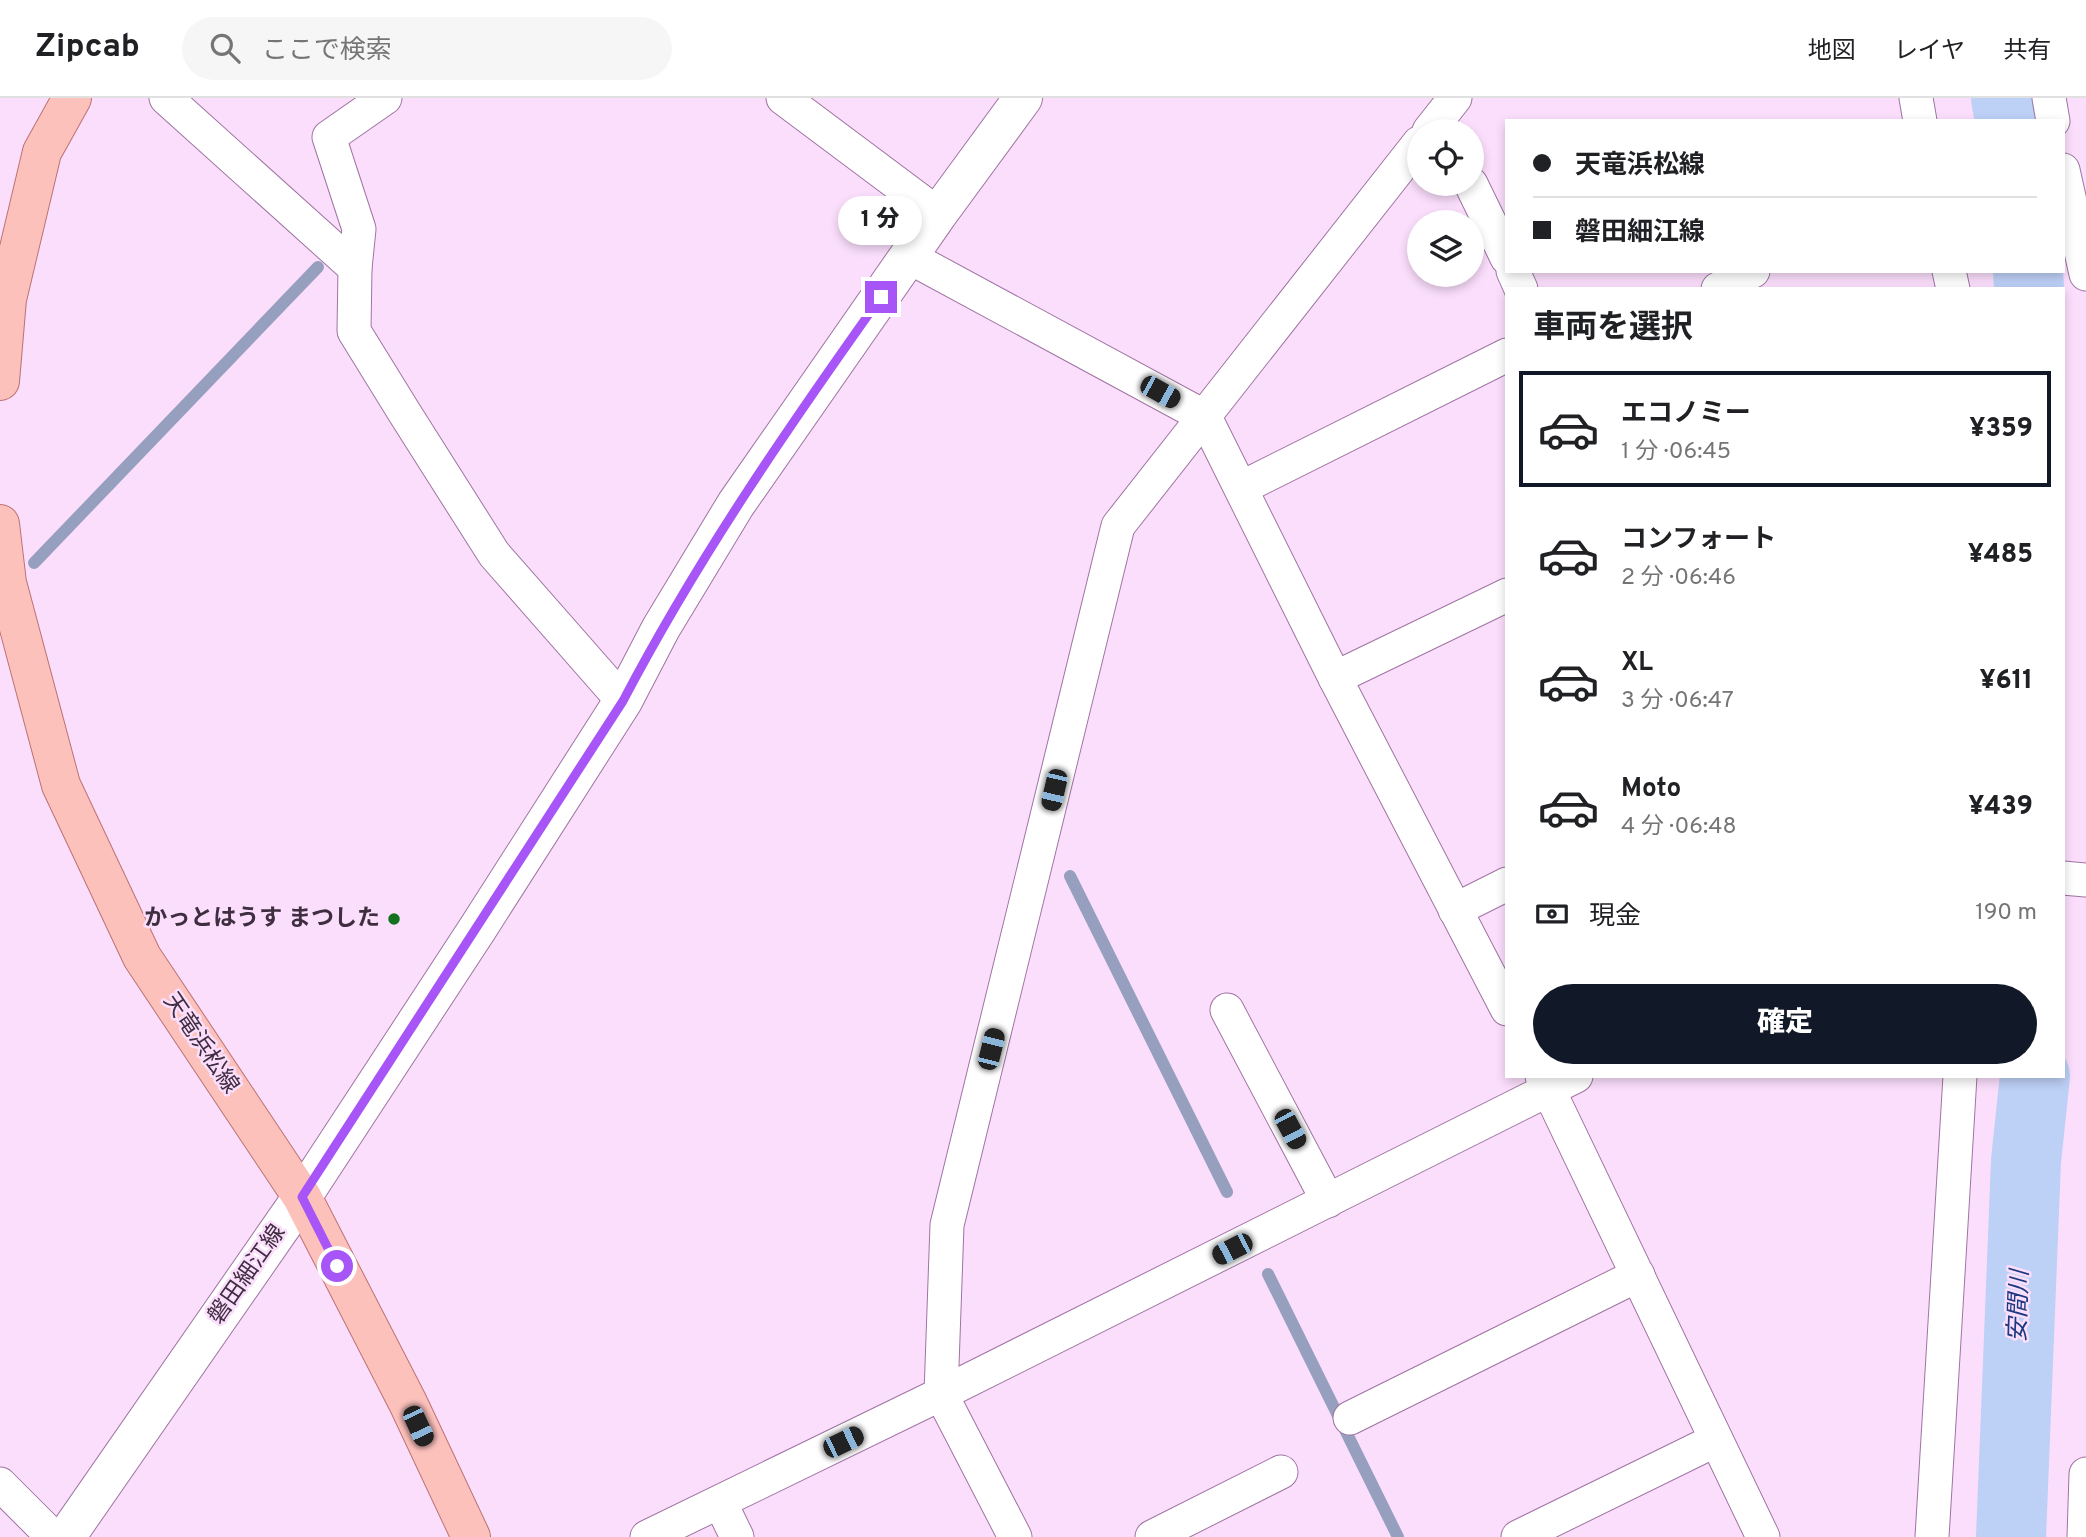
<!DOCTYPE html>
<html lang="ja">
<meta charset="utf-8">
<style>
body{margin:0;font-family:Overpass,"Noto Sans JP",sans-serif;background:#f6f6f6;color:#202124;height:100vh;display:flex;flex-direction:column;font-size:26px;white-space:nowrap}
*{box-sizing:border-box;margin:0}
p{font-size:23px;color:#757577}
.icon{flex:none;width:38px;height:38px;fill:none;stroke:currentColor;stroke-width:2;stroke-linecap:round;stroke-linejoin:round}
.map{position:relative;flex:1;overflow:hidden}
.side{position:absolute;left:1505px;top:189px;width:560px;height:791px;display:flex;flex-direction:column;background:#fff;border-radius:0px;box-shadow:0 4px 10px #0003}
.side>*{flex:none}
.banner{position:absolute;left:1505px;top:21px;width:560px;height:154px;border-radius:0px;box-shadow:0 4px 10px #0003;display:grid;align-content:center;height:154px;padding:0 28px;background:#fff}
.tools{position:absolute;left:1407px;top:21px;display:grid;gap:14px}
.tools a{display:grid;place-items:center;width:77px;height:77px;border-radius:50%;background:#fff;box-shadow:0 4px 10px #0003;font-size:35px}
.end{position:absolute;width:32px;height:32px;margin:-16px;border:9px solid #a855f7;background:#fff;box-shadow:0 0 0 4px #fff}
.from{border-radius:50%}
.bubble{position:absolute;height:49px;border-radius:24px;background:#fff;box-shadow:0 4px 10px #0003;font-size:23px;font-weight:800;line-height:49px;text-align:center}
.car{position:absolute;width:21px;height:42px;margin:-21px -10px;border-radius:9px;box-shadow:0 0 5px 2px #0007;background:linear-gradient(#222 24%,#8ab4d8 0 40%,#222 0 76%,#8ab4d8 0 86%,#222 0)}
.banner b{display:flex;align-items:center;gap:24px;height:66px;font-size:26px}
.banner b+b{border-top:2px solid #e0e0e0}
.banner i{width:18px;height:18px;background:#202124}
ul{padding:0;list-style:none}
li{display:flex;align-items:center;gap:21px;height:116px;margin:0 14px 10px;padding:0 14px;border:4px solid transparent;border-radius:0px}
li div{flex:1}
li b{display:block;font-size:26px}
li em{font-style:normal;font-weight:800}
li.selected{border-color:#111827}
li>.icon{width:63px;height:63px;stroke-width:1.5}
h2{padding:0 28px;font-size:32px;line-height:84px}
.pay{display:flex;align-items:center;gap:18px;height:77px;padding:0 28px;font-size:26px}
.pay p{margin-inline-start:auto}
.action{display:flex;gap:14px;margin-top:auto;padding:14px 28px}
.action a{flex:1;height:80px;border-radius:42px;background:#111827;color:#fff;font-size:28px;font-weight:800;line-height:80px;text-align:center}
header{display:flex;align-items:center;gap:42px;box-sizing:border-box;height:98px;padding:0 35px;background:#fff;border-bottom:2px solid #e0e0e0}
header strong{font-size:33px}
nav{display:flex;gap:38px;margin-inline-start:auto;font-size:24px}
.search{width:490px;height:63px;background:#f6f6f6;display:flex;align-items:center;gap:18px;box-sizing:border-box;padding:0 24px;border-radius:38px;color:#757577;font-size:26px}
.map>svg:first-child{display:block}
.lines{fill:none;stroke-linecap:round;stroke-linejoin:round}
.stream{stroke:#979fbf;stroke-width:12}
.river{stroke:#bdd0f6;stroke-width:70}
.street-casing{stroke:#9f74a2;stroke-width:35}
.secondary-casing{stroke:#9f74a2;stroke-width:40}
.primary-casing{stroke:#ba7274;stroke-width:40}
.street{stroke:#fff;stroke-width:33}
.secondary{stroke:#fff;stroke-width:38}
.primary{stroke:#fdc1bc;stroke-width:38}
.route{stroke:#a855f7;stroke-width:9}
.poi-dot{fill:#12711f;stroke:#fbdefc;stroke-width:2.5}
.labels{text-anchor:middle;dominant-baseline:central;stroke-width:5;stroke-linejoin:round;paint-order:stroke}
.poi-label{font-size:23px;font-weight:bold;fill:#3f2d40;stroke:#fbdefc;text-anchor:end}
.street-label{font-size:23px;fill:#3f2d40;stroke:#fbdefc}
.water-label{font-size:24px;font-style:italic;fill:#1c3980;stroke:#fbdefc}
</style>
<header>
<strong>Zipcab</strong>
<div class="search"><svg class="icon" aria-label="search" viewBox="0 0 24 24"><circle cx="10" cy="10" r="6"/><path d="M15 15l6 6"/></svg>ここで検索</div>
<nav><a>地図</a><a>レイヤ</a><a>共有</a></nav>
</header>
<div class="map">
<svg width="2086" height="1439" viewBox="0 0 2086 1439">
<rect width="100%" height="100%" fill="#fbdefc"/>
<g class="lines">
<g class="stream">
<polyline points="34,465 318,169"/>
<polyline points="1070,778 1227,1094"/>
<polyline points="1268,1176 1398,1439"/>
</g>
<g class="river">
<polyline points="2006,0 2010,23"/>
<polyline points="2028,173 2029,191"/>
<polyline points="2011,1439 2026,1063 2035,978"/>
</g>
<g class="street-casing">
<g id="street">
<polyline points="166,0 355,170 354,233 404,314 494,456 623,603"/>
<polyline points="783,0 938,116"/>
<polyline points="1916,0 1920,23"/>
<polyline points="2049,0 2053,23"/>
<polyline points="1429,33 1455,0"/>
<polyline points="2063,72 2086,176"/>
<polyline points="1471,86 1507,160"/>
<polyline points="909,159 1205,319 1335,580 1507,911"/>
<polyline points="355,170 359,131 329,39 385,0"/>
<polyline points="1513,173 1521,191"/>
<polyline points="1949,173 1953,191"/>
<polyline points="1718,191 1753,173"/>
<polyline points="1241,390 1507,257"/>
<polyline points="1335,580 1507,497"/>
<polyline points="2063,780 2086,782"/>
<polyline points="1455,812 1507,786"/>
<polyline points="1227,912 1328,1103"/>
<polyline points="1542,978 1763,1439"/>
<polyline points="1350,1320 1638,1177"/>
<polyline points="0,1386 53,1439"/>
<polyline points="720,1404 737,1439"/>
<polyline points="647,1439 941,1296 1576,978"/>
<polyline points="1015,1439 941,1296 947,1127 1118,428 1419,45"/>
<polyline points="1152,1439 1281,1374"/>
<polyline points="1518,1439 1716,1342"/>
<polyline points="1932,1439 1960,978"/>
<polyline points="2084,1439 2086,1376"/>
</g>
</g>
<g class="secondary-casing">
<polyline id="secondary" points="66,1439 302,1099 478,830 623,603 661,530 736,406 938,116 1023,0"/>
</g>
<g class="primary-casing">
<g id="primary">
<polyline points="0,283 7,201 42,54 72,0"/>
<polyline points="0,426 7,485 61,687 142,859 302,1099 408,1305 471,1439"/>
</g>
</g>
<use href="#street" class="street"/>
<use href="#secondary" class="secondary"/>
<use href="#primary" class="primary"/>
</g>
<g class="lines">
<path class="route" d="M337,1168L302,1099L623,603C698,460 787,331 881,199"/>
</g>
<circle class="poi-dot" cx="394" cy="821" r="7"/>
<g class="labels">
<g class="poi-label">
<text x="380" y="821">かっとはうす まつした</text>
</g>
<g class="street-label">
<text transform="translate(200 946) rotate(56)">天竜浜松線</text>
<text transform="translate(248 1177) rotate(-55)">磐田細江線</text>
</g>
<g class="water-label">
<text transform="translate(2020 1208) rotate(-88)">安間川</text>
</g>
</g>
</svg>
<div class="tools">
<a><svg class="icon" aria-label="locate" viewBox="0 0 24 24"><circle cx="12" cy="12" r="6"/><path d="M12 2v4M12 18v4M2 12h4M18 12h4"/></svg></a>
<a><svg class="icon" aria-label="layers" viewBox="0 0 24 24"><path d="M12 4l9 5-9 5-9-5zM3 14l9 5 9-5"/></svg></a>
</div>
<i class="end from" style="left:337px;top:1168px"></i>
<i class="end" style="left:881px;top:199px"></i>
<div class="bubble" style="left:838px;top:98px;width:84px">1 分</div>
<i class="car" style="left:1160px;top:294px;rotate:119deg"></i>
<i class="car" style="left:1054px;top:692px;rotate:193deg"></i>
<i class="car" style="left:991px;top:951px;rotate:14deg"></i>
<i class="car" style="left:1290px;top:1031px;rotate:152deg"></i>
<i class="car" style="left:1232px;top:1151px;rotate:243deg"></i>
<i class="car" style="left:418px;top:1328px;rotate:155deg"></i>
<i class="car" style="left:843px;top:1344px;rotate:64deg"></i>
<div class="banner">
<b><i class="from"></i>天竜浜松線</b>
<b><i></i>磐田細江線</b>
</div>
<section class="side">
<h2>車両を選択</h2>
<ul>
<li class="selected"><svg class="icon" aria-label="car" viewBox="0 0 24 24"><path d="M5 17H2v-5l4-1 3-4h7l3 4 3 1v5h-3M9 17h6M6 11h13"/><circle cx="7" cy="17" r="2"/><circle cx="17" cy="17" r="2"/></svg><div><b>エコノミー</b><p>1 分 · 06:45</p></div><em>¥359</em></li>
<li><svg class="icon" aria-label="car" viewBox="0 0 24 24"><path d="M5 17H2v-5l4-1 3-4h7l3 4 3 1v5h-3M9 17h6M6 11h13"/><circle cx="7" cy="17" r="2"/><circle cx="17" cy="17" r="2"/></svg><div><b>コンフォート</b><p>2 分 · 06:46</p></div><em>¥485</em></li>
<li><svg class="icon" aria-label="car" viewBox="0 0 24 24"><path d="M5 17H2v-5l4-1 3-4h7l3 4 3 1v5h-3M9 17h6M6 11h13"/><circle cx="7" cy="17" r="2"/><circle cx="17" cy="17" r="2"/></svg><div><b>XL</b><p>3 分 · 06:47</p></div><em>¥611</em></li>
<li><svg class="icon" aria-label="car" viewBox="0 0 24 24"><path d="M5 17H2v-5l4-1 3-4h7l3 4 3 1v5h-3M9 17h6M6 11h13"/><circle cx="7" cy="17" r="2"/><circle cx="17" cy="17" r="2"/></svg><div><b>Moto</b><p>4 分 · 06:48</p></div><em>¥439</em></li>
</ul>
<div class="pay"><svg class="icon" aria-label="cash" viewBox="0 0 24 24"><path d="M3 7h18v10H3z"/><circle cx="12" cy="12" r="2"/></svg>現金<p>190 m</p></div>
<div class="action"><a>確定</a></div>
</section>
</div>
